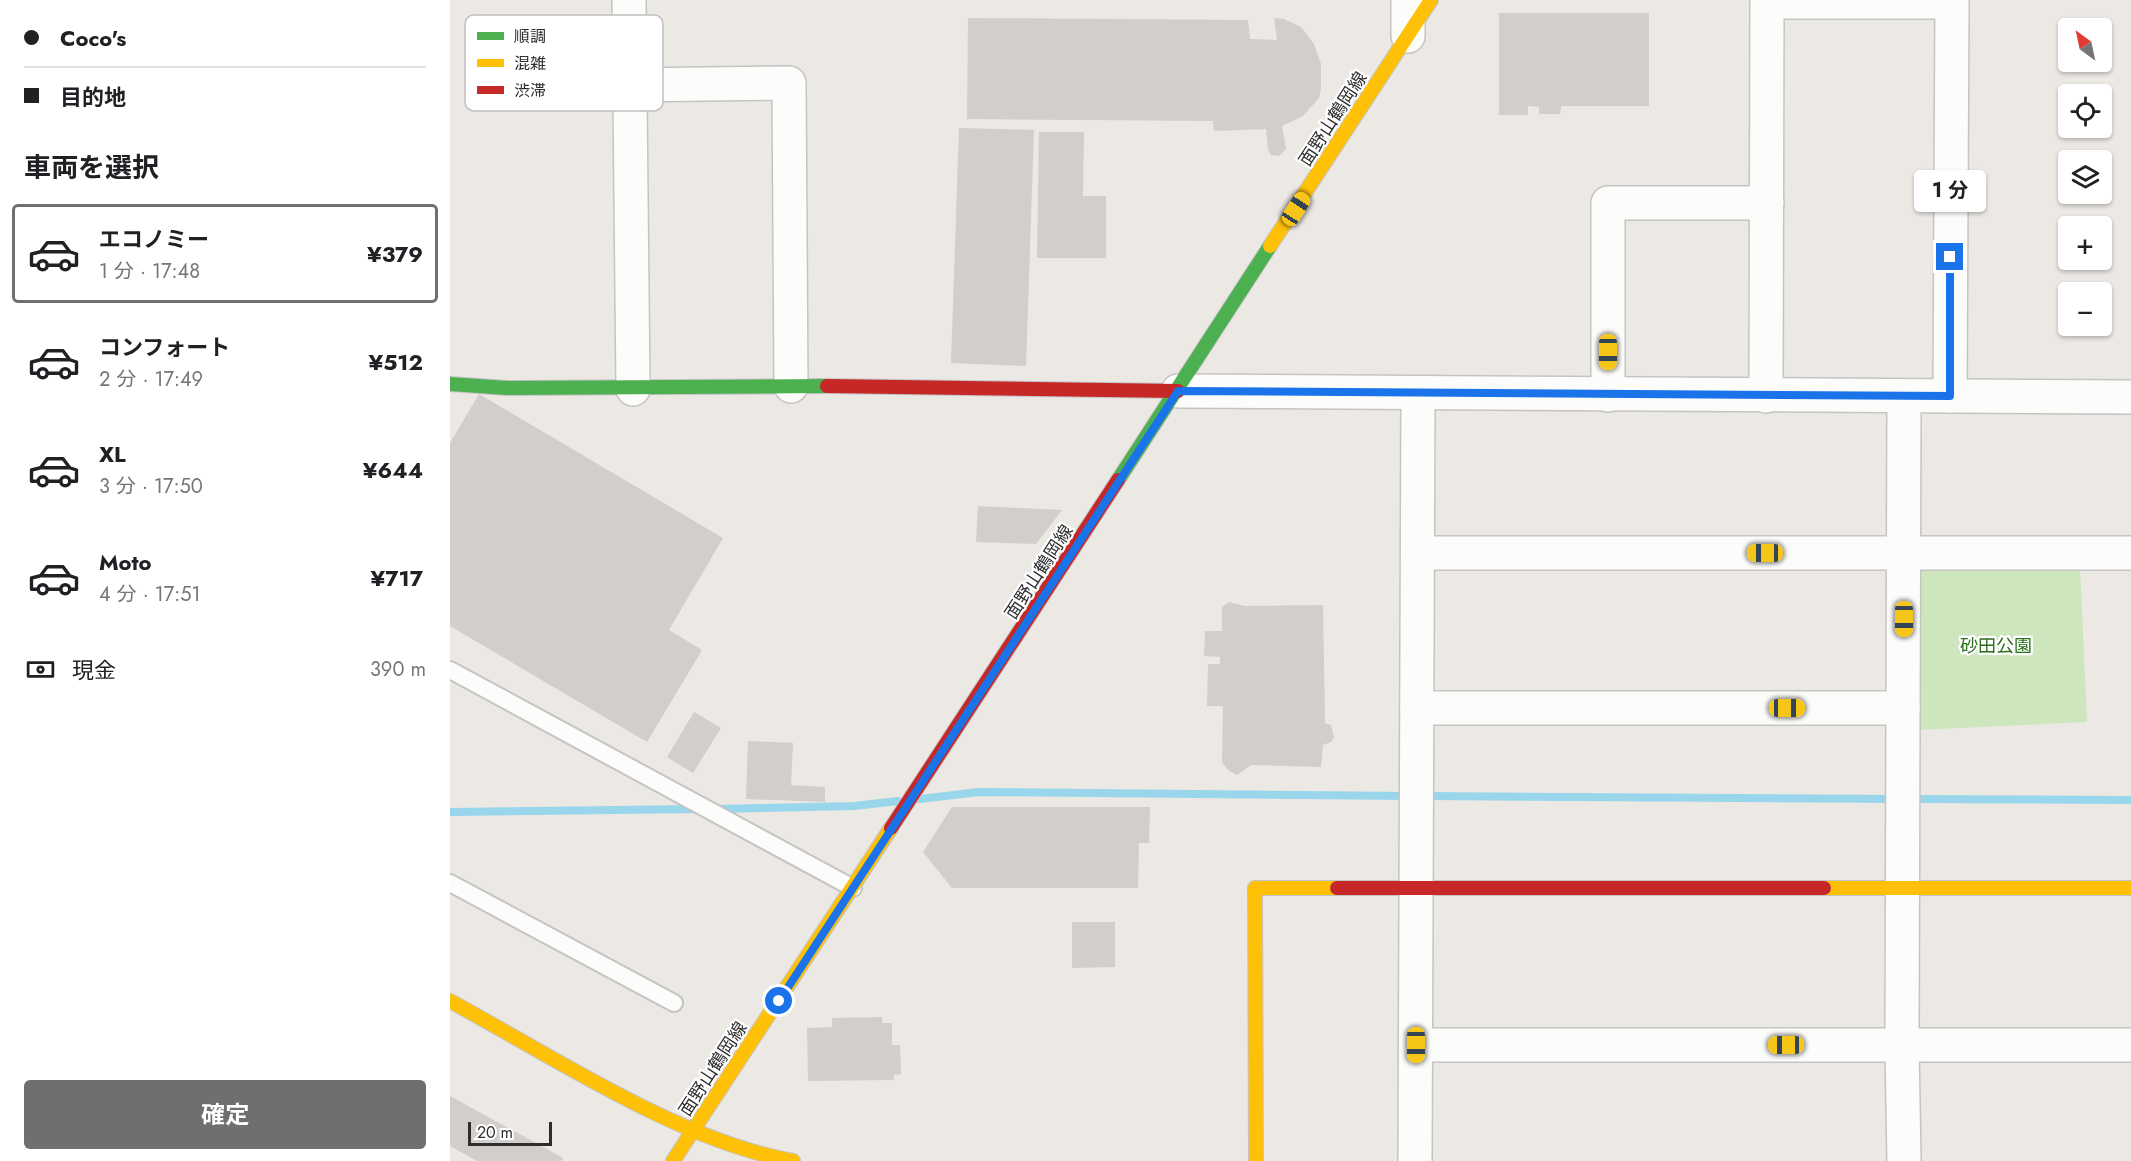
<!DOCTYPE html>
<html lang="ja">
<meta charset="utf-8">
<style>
body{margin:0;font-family:Jost,"Noto Sans JP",sans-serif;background:#f6f6f6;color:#202124;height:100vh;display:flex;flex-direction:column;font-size:22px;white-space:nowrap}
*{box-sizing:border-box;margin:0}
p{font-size:20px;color:#757577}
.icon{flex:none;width:33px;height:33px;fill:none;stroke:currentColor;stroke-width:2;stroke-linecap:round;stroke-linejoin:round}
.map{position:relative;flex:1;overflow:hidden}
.details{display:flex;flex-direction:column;background:#fff;width:450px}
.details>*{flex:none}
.banner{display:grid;align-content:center;height:132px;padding:0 24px;background:#fff}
.needle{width:39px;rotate:327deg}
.fabs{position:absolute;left:1608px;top:18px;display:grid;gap:12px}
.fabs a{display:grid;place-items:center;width:54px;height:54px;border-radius:6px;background:#fff;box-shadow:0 2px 4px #0004;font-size:30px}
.scale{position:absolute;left:18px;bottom:15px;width:84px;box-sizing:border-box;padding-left:6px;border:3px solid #2e2e2e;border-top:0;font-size:16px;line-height:21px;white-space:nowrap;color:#2e2e2e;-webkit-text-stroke:4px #fff;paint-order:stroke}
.end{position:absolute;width:27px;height:27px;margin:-14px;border:8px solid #1a73e8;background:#fff;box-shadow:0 0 0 3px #fff}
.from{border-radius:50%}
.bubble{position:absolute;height:42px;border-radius:6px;background:#fff;box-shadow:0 2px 4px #0004;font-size:20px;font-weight:700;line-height:42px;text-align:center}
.car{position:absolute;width:18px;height:36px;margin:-18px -9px;border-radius:8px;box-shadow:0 0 4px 2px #0007;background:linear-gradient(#f5c518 24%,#345 0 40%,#f5c518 0 76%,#345 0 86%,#f5c518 0)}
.banner b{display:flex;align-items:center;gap:21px;height:57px;font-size:22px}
.banner b+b{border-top:2px solid #e0e0e0}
.banner i{width:15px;height:15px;background:#202124}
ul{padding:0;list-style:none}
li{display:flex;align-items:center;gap:18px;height:99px;margin:0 12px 9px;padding:0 12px;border:3px solid transparent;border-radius:6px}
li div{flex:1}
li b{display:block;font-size:22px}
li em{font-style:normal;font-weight:700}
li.on{border-color:#706f6e}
li>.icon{width:54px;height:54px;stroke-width:1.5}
h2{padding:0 24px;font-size:27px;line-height:72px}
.pay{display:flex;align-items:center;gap:15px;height:66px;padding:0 24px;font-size:22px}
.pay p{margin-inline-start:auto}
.primary-button{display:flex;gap:12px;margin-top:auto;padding:12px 24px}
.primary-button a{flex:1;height:69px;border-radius:6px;background:#706f6e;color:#fff;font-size:24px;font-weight:700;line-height:69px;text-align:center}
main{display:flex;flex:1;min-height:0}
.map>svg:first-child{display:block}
.green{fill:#cee6be}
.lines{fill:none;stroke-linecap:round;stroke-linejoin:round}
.stream{stroke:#99d6ec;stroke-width:8}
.building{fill:#d1cecb}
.lane-casing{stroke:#c5c4c5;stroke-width:20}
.street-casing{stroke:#c5c4c5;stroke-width:36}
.fast-casing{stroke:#c5c4c5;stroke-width:16}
.slow-casing{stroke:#c5c4c5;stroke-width:16}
.jam-casing{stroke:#c5c4c5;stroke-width:16}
.lane{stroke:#fcfcfb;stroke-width:16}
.street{stroke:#fcfcfb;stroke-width:33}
.fast{stroke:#4caf50;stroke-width:14}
.slow{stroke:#ffc107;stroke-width:14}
.jam{stroke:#c62828;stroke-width:14}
.route{stroke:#1a73e8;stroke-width:8}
.labels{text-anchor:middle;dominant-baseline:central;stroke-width:4.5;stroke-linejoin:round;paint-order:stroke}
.street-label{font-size:18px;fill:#2e2e2e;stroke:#fff}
.park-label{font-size:18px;fill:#2c6e1b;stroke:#fff}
.key{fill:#fff;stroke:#c0c0c0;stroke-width:1.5}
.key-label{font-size:16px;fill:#2e2e2e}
</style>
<main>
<section class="details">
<div class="banner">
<b><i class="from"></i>Coco's</b>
<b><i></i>目的地</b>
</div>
<h2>車両を選択</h2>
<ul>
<li class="on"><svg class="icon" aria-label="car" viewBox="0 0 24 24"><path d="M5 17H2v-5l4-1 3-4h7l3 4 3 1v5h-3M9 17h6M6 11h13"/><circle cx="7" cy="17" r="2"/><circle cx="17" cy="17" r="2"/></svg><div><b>エコノミー</b><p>1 分 · 17:48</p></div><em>¥379</em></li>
<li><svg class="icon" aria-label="car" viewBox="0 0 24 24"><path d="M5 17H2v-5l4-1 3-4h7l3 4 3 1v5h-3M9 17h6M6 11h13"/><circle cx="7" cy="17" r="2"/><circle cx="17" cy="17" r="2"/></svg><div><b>コンフォート</b><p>2 分 · 17:49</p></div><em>¥512</em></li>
<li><svg class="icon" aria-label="car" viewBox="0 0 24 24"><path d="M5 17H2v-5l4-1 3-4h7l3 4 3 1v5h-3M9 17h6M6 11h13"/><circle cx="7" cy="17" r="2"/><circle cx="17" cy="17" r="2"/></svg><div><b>XL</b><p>3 分 · 17:50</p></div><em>¥644</em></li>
<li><svg class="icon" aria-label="car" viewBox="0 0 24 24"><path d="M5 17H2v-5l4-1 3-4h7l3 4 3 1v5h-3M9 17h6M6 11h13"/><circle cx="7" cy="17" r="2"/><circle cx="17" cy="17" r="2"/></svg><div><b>Moto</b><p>4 分 · 17:51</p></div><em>¥717</em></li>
</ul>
<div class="pay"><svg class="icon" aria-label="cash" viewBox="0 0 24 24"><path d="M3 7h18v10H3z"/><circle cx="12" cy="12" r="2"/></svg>現金<p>390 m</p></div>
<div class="primary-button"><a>確定</a></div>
</section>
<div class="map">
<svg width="1681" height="1161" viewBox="0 0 1681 1161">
<rect width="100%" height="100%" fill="#ece8e4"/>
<polygon class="green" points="1630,565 1637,722 1467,730 1463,566"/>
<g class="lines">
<g class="stream">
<polyline points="973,796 1447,799"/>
<polyline points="470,799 529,792 961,796"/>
<polyline points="1459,799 1681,800"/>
<polyline points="263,809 404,806 448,801"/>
<polyline points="0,812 250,809"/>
</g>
</g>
<g class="building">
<polygon points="1049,13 1199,13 1199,106 1111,106 1110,114 1089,114 1089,107 1078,106 1078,115 1049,115"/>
<polygon points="518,18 798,20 800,39 827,40 824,18 834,19 851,27 864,44 871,64 871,88 869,98 853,116 832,126 836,149 829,156 821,155 818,149 816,129 764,131 763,121 517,119"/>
<polygon points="509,128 584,130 576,366 501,363"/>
<polygon points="589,132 634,132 633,196 656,196 656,258 587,258"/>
<polygon points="29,394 273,538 219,630 252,650 197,742 0,626 0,443"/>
<polygon points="528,506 612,510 586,544 526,542"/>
<polygon points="779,602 795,606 873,605 875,723 881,725 884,737 881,742 873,745 871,767 801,765 787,775 778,770 772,762 773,706 757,706 758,664 770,664 770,657 754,656 755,631 772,631 772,607"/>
<polygon points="244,712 271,728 243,773 217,757"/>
<polygon points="298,741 343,743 341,785 375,787 375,802 296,799"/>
<polygon points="502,807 700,807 699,843 689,843 688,888 502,888 473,852"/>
<polygon points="622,922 665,922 665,967 622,968"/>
<polygon points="432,1017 432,1023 442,1023 442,1045 450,1045 451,1074 444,1075 444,1080 358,1081 357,1028 382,1027 382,1018"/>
<polygon points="0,1096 113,1158 111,1161 27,1161 0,1146"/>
</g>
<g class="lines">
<g class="lane-casing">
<g id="lane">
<polyline points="0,670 403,888"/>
<polyline points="0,883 224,1003"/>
</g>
</g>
<g class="street-casing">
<g id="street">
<polyline points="179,0 183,389"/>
<polyline points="958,36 958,0"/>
<polyline points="180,85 339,83 341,386"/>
<polyline points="728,391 1681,397"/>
<polyline points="1158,395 1158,203 1317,203"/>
<polyline points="1316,396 1317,2 1502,2 1500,396"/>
<polyline points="968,553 1681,553"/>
<polyline points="967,708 1453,708"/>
<polyline points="966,1045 1681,1045"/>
<polyline points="965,1161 968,393"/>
<polyline points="1454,1161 1452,1045 1454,397"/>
</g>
</g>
<g class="fast-casing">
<g id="fast">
<polyline points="0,384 57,388 377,386"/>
<polyline points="668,480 820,246"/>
</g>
</g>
<g class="slow-casing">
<g id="slow">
<polyline points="820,246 981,0"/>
<polyline points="1374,888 1681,888"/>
<path d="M0,1001C102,1056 229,1141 343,1161"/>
<polyline points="223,1161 441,828"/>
<polyline points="806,1161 805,888 887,888"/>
</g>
</g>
<g class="jam-casing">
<g id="jam">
<polyline points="377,386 728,391"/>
<polyline points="441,828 668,480"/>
<polyline points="887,888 1374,888"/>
</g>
</g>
<use href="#lane" class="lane"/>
<use href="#street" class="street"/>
<use href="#fast" class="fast"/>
<use href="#slow" class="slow"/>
<use href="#jam" class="jam"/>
</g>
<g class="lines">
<polyline class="route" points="329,1001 728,391 1500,396 1500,257"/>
</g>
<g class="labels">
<g class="street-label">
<text transform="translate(883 119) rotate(-57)">面野山鶴岡線</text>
<text transform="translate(589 572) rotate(-57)">面野山鶴岡線</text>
<text transform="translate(263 1069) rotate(-57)">面野山鶴岡線</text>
</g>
<g class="park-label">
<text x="1546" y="646">砂田公園</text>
</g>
</g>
<rect x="15" y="15" width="198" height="96" rx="9" class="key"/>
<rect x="27" y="32" width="27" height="8" fill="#4caf50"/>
<rect x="27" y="59" width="27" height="8" fill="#ffc107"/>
<rect x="27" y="86" width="27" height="8" fill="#c62828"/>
<g class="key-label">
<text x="64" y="42">順調</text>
<text x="64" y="69">混雑</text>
<text x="64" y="96">渋滞</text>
</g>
</svg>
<div class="fabs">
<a><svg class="needle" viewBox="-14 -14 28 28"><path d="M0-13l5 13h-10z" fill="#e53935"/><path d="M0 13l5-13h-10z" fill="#757577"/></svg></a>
<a><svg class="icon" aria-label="locate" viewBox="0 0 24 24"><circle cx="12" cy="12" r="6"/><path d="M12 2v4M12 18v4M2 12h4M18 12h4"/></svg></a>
<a><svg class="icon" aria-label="layers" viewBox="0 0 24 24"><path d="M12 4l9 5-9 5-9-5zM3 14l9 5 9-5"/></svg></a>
<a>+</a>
<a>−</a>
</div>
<div class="scale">20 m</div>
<i class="end from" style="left:329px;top:1001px"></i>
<i class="end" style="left:1500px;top:257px"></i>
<div class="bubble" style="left:1464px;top:170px;width:72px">1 分</div>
<i class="car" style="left:846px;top:209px;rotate:33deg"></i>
<i class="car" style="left:1158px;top:352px;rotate:180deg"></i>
<i class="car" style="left:1315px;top:553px;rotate:270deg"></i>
<i class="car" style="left:1454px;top:619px;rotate:180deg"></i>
<i class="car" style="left:1337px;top:708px;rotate:90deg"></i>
<i class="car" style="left:966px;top:1045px;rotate:180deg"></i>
<i class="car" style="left:1336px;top:1045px;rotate:270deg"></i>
</div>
</main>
